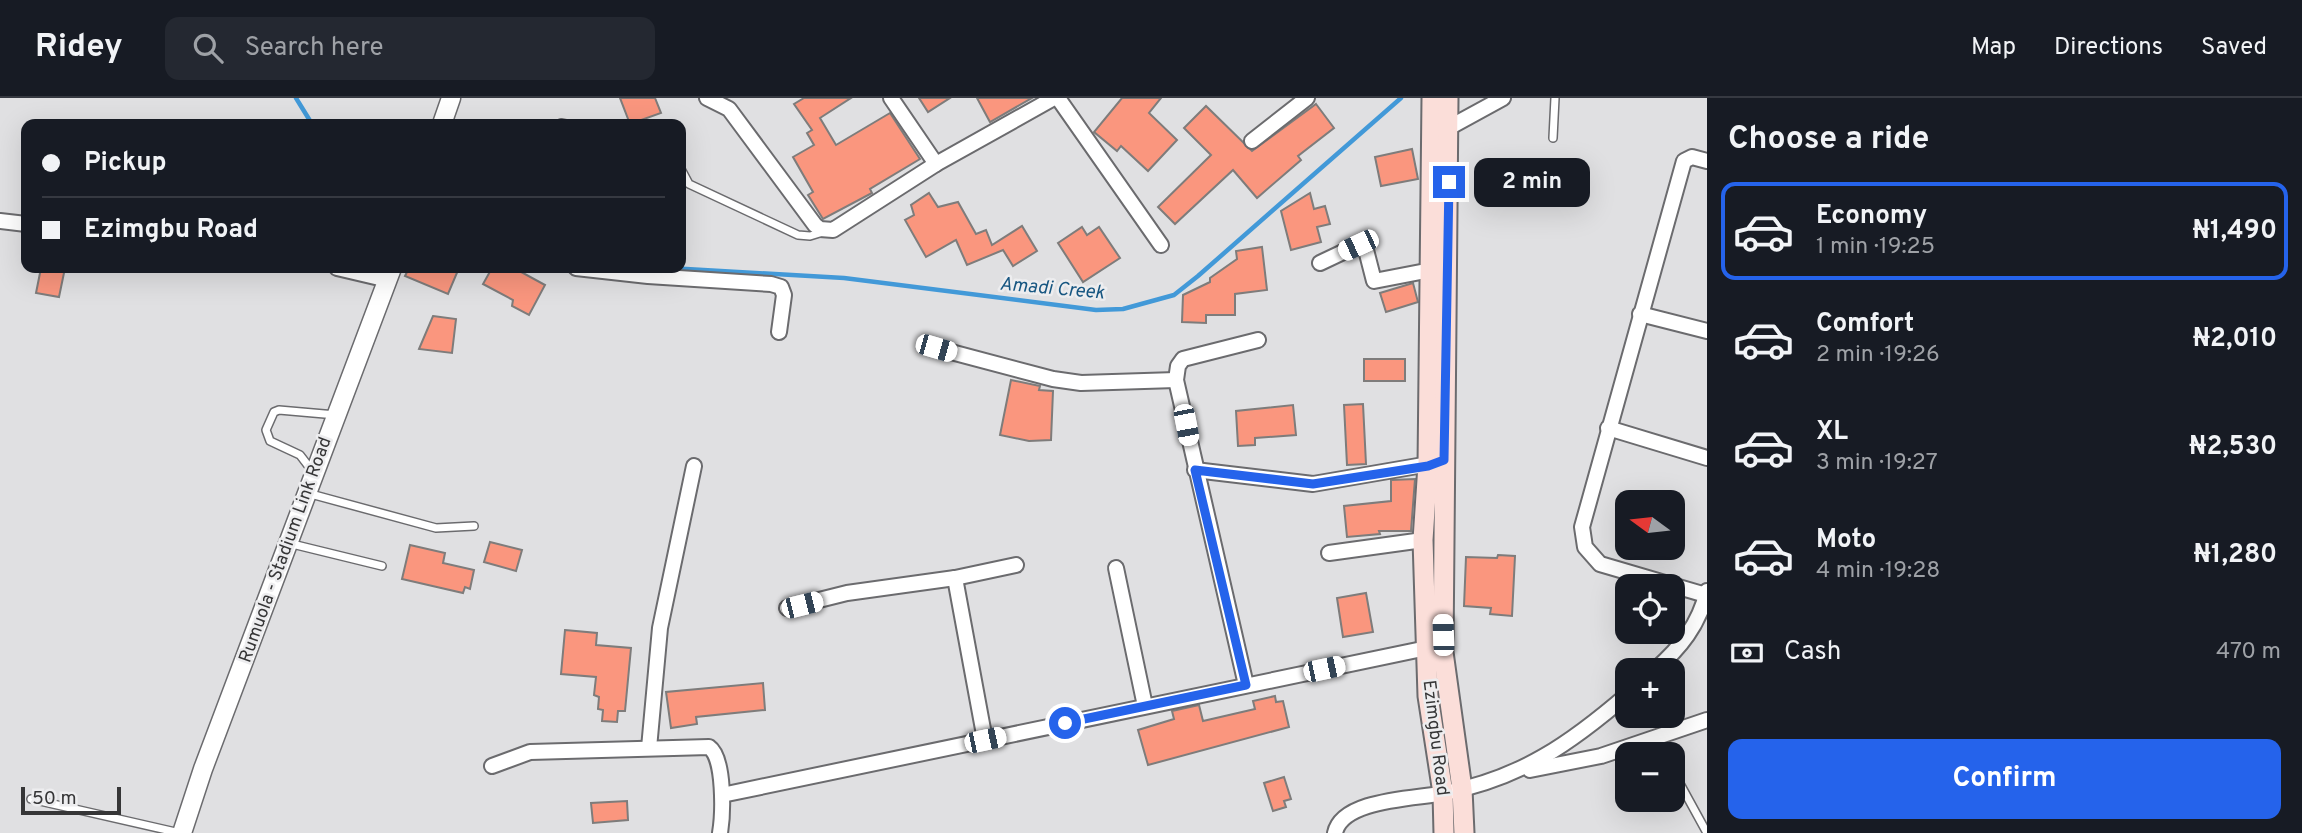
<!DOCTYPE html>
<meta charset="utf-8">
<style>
body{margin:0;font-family:Overpass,sans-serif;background:#242831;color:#f1f3f6;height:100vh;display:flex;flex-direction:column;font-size:26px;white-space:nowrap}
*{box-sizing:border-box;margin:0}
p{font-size:23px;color:#9ea1a6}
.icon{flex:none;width:38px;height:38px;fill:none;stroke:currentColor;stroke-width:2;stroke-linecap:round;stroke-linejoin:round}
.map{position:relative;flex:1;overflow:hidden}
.details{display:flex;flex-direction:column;background:#171b24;width:595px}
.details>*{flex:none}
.guide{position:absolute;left:21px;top:21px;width:665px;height:154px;border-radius:14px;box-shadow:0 7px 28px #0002;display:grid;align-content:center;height:154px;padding:0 21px;background:#171b24}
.needle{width:46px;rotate:285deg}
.buttons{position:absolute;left:1615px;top:392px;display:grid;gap:14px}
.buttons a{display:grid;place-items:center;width:70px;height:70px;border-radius:14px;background:#171b24;box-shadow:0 7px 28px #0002;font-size:35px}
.scale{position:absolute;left:21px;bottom:18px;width:100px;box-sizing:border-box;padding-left:7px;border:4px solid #363637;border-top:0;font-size:19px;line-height:24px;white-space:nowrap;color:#363637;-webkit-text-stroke:5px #ededef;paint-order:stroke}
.end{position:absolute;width:32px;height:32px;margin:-16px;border:9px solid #2563eb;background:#fff;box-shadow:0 0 0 4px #fff}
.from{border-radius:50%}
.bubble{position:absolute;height:49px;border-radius:14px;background:#171b24;box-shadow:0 7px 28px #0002;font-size:23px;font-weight:700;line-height:49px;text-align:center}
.car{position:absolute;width:21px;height:42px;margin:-21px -10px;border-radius:9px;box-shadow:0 0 5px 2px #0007;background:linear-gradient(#fff 24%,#345 0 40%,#fff 0 76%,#345 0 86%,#fff 0)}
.guide b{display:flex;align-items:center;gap:24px;height:66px;font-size:26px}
.guide b+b{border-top:2px solid #363941}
.guide i{width:18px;height:18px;background:#f1f3f6}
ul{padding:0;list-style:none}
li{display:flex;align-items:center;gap:21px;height:98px;margin:0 14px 10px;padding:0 7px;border:4px solid transparent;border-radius:14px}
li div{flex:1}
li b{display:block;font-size:26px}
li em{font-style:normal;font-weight:700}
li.on{border-color:#2563eb}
li>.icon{width:63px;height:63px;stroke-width:1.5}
h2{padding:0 21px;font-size:32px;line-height:84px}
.pay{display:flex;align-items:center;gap:18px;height:77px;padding:0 21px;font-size:26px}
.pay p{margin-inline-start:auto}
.action{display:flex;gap:14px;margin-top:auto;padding:14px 21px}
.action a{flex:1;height:80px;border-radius:14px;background:#2563eb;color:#fff;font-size:28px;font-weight:700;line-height:80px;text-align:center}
header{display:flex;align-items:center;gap:42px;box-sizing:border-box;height:98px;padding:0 35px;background:#171b24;border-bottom:2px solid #363941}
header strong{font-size:33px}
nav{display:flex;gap:38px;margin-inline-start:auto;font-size:24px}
.search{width:490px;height:63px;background:#242831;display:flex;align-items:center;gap:18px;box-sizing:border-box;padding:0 24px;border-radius:14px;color:#9ea1a6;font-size:26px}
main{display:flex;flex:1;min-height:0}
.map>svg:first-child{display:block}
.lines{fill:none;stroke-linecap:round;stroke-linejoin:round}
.stream{stroke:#4299d8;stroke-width:4.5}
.building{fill:#fa967e;stroke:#7e7c7b;stroke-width:2}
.service-casing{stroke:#6b6b6e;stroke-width:10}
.minor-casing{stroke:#6b6b6e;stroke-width:18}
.tertiary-casing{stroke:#6b6b6e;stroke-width:21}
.secondary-casing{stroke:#6b6b6e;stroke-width:23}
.service{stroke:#fff;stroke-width:7}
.minor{stroke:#fff;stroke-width:14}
.tertiary{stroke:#fff;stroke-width:18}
.secondary{stroke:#fbded9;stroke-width:19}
.route{stroke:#2563eb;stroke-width:9}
.labels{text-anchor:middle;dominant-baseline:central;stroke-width:5;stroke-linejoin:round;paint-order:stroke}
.street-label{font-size:18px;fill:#363637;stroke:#ededef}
.water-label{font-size:19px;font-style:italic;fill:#175681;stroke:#ededef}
</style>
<header>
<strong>Ridey</strong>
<div class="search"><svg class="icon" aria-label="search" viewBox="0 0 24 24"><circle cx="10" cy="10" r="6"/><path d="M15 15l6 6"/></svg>Search here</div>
<nav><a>Map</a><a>Directions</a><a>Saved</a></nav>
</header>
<main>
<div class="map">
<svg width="1707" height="735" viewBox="0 0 1707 735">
<rect width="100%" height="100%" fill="#e0e0e2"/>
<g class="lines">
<g class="stream">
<polyline points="296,0 312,26"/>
<polyline points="669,170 844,180 1096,212 1123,211 1174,197 1198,178 1401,0"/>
</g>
</g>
<g class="building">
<polygon points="620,0 655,0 661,15 630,26"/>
<polygon points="804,0 851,0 820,20 836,47 890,15 920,61 870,91 872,95 823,121 808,97 813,94 793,59 814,47 807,35 812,32 794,6"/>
<polygon points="919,0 950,0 928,14"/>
<polygon points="977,0 1032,0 990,24"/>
<polygon points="1122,0 1161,0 1149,15 1177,42 1148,73 1121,48 1117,53 1094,34"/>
<polygon points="1316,6 1334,30 1298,58 1301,62 1257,100 1233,72 1175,126 1158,109 1211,57 1184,30 1206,8 1252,53"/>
<polygon points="1412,51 1418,81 1381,88 1375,59"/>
<polygon points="929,95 938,109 958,104 976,136 986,132 992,147 1022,128 1037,153 1013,168 1003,152 967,167 956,142 926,159 905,122 914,117 911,107"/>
<polygon points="1310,95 1314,111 1325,108 1330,126 1317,129 1321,144 1291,152 1281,113"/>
<polygon points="1082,129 1087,137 1099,129 1120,160 1083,184 1058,145"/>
<polygon points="1262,149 1267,192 1235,196 1235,217 1206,217 1206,225 1182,224 1183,197 1210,184 1210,180 1237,161 1236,153"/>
<polygon points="41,170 65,170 59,199 36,195"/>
<polygon points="409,170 459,170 448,196 405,178"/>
<polygon points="492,170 514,170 545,187 529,217 512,208 513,202 483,186"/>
<polygon points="1413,185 1418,204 1386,214 1380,195"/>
<polygon points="433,218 456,221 452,255 419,251"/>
<rect x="1364" y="261" width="41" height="22"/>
<polygon points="1011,282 1040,288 1039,292 1053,293 1051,342 1029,343 1000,337"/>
<polygon points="1363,306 1366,366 1347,367 1344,307"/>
<polygon points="1293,307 1296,337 1255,340 1255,347 1238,348 1236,313"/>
<polygon points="1415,381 1411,433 1379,433 1380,436 1347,439 1344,408 1391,403 1391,382"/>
<polygon points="490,444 522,452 516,473 484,464"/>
<polygon points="410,447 445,455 443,465 474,472 470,491 465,489 463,495 402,481"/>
<polygon points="1498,457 1515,458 1512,518 1490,516 1491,510 1464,508 1466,459 1497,460"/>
<polygon points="1366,495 1373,534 1343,539 1337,500"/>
<polygon points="565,532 597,535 596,547 631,550 625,613 618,613 617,624 602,623 603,612 598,611 599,599 594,597 596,579 561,576"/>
<polygon points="763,585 765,612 696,619 697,626 671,630 666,594"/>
<polygon points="1275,598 1276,604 1283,603 1289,629 1148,667 1138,632 1174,621 1172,613 1199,607 1203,623 1255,611 1253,603"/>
<polygon points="1284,679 1291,701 1284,703 1286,709 1273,713 1264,685"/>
<polygon points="627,703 628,722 593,725 591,705"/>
</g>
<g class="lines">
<g class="service-casing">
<g id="service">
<polyline points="561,25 566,26"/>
<polyline points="1553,40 1555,0"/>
<polyline points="681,71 689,86 798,137 810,138 823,134"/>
<polyline points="313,374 300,357 270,343 266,332 274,314 279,312 336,317"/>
<polyline points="307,395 436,430 474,428"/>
<polyline points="288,445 382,468"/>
<polyline points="1655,641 1664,656"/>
<polyline points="1673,673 1707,735"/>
<polyline points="31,701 180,735"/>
</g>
</g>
<g class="minor-casing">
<g id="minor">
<polyline points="707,0 729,11 815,127 820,131 833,132 936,66 1054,0"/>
<polyline points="891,0 936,66"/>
<polyline points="1058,0 1161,147"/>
<polyline points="1450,29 1503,0"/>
<polyline points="1252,43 1307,0"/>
<polyline points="0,123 26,126"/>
<polyline points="1320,165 1358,147 1365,148 1374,183 1431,172"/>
<polyline points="337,170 388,182"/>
<polyline points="576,170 648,178 771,186 781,189 784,197 779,234"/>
<polyline points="1640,216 1707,233"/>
<polyline points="936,250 1053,281 1081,285 1176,282"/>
<polyline points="1608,330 1707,360"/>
<polyline points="1195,372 1313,386 1435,365"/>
<polyline points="1329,455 1423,442"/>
<polyline points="1116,470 1145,608"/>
<polyline points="955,480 985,642"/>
<polyline points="1706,497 1600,466 1585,449 1582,429 1684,63 1692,59 1707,63"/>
<polyline points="787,510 847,495 955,480 1016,467"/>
<path d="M1655,572C1680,550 1699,527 1707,493"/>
<polyline points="1246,587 1176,282 1178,268 1183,261 1258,242"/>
<polyline points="649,650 660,530 694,368"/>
<path d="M492,668L530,654L709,649C725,660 723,717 720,735"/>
<polyline points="1530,672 1601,658 1707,622"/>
<polyline points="722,697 1427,550"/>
<path d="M1335,735C1342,701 1415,701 1445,695C1521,680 1570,646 1628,596"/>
</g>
</g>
<g class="tertiary-casing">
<g id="tertiary">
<polyline points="442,26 451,0"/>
<polyline points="182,735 203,671 392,170"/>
</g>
</g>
<g class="secondary-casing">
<g id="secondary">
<polyline points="1432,0 1428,367 1423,442 1428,598 1443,695 1444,735"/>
<polyline points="1448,0 1443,554 1462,691 1464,735"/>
</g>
</g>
<use href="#service" class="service"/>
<use href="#minor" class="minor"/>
<use href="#tertiary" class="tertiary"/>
<use href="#secondary" class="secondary"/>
</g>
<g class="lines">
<polyline class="route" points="1065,625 1246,587 1195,372 1313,386 1428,368 1444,362 1449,84"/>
</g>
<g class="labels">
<g class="street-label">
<text transform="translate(286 452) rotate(-70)">Rumuola - Stadium Link Road</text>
<text transform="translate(1435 640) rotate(83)">Ezimgbu Road</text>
</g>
<g class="water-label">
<text transform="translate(1052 191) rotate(5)">Amadi Creek</text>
</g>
</g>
</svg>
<div class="buttons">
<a><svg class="needle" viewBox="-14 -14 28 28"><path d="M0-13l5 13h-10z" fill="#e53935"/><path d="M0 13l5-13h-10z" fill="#9ea1a6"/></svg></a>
<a><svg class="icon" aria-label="locate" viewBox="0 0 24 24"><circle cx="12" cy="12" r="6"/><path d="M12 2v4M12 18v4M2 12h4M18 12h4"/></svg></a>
<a>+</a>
<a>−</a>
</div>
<div class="scale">50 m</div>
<i class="end from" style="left:1065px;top:625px"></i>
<i class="end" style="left:1449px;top:84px"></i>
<div class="bubble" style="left:1474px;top:60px;width:116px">2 min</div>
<i class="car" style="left:1358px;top:147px;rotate:245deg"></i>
<i class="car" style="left:936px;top:250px;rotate:106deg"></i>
<i class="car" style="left:1186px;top:327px;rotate:169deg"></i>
<i class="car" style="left:802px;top:507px;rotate:76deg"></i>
<i class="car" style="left:1443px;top:537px;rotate:358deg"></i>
<i class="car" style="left:1324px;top:571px;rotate:78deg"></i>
<i class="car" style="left:985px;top:642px;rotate:78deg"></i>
<div class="guide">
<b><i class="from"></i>Pickup</b>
<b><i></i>Ezimgbu Road</b>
</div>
</div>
<section class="details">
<h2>Choose a ride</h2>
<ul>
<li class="on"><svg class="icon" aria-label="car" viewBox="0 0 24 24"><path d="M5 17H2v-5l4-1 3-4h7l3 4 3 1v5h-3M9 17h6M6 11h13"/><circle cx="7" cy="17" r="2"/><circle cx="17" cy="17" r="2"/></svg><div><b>Economy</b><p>1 min · 19:25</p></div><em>₦1,490</em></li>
<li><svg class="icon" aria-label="car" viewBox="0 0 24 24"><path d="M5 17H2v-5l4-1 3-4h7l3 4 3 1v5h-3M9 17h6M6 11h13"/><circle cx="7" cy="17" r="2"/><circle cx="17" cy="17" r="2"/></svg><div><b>Comfort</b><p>2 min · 19:26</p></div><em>₦2,010</em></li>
<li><svg class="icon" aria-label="car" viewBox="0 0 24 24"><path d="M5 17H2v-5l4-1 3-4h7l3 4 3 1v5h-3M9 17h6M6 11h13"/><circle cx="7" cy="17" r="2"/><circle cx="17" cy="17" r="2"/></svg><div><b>XL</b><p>3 min · 19:27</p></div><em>₦2,530</em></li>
<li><svg class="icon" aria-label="car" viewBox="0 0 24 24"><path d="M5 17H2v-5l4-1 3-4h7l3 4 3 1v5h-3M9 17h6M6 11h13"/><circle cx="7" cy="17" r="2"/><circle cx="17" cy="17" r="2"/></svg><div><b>Moto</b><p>4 min · 19:28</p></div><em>₦1,280</em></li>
</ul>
<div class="pay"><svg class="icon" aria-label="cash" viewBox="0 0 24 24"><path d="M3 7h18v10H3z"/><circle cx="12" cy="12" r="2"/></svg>Cash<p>470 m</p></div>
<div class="action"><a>Confirm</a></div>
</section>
</main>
